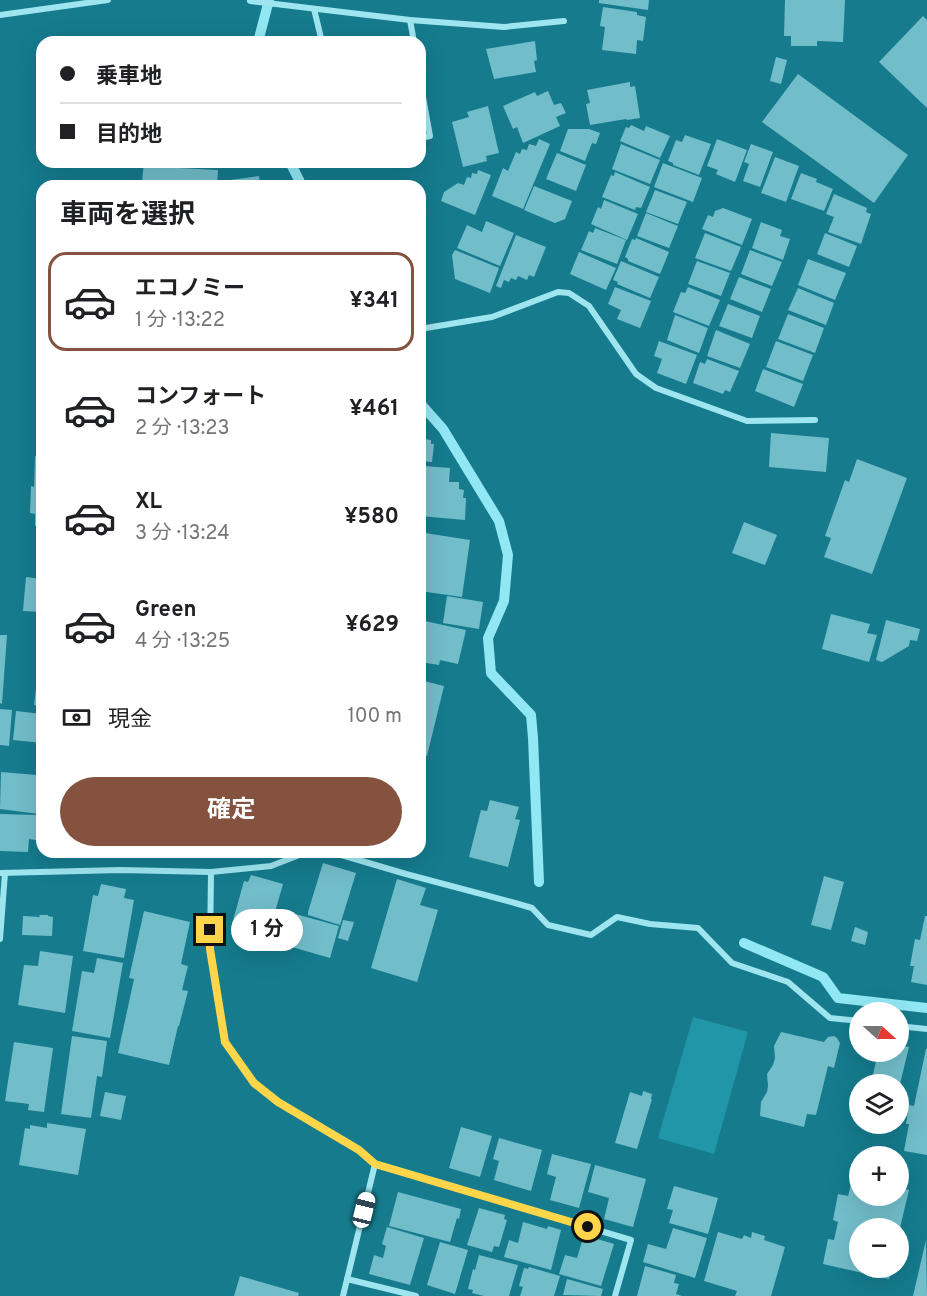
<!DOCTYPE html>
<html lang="ja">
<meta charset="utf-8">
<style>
body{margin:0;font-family:Overpass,"Noto Sans JP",sans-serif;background:#f2f2f2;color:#202124;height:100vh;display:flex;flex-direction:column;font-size:22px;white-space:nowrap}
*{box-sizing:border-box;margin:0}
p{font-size:20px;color:#757577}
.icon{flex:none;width:33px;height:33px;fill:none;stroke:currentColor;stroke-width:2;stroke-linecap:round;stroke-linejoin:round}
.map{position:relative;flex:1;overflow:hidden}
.side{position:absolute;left:36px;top:180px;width:390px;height:678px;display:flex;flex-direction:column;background:#fff;border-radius:18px;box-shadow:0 6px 24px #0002}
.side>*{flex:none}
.top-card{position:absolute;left:36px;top:36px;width:390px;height:132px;border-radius:18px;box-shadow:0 6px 24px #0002;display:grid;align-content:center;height:132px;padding:0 24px;background:#fff}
.needle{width:39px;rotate:111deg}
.buttons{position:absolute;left:849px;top:1002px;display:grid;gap:12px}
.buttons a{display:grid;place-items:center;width:60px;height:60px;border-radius:50%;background:#fff;box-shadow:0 6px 24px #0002;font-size:30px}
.end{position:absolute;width:27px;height:27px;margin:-14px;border:8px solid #ffd54a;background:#111;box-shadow:0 0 0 3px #111}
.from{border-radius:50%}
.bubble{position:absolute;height:42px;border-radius:21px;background:#fff;box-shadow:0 6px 24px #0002;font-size:20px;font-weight:700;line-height:42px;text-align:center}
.car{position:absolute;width:18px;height:36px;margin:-18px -9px;border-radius:8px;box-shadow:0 0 4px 2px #0007;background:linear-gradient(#fff 24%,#345 0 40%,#fff 0 76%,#345 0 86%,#fff 0)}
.top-card b{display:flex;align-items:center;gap:21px;height:57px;font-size:22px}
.top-card b+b{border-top:2px solid #e0e0e0}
.top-card i{width:15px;height:15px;background:#202124}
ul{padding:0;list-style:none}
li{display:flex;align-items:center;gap:18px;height:99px;margin:0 12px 9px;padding:0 12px;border:3px solid transparent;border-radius:18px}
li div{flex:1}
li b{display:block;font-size:22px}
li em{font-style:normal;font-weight:700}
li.selected{border-color:#84523e}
li>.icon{width:54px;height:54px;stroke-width:1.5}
h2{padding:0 24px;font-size:27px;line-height:72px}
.pay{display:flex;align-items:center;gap:15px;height:66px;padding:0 24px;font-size:22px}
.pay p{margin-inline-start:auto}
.action{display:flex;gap:12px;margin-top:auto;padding:12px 24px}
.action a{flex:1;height:69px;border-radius:36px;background:#84523e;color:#fff;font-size:24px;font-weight:700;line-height:69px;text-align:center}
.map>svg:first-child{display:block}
.green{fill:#2096a8}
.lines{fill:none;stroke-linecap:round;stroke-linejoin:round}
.stream{stroke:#91e7f3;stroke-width:10}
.building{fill:#72bdca}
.street{stroke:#9fe5f0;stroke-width:6}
.route{stroke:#ffd54a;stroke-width:8}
</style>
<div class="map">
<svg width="927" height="1296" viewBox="0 0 927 1296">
<rect width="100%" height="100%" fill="#157b8d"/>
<polygon class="green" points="693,1017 748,1032 714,1154 658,1138"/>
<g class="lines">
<g class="stream">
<polyline points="258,42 269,0"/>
<polyline points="290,162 302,186"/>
<polyline points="420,403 443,429 499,521 508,555 504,601 488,638 491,673 531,715 533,738 539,882"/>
<polyline points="744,943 823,977 838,998 927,1008"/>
</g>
</g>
<g class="building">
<polygon points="599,0 649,0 648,10 599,3"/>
<polygon points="785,0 845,0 843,42 817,41 817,46 791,46 791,36 784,36"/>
<polygon points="603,7 637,12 637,15 646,17 643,41 637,40 636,54 602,50 605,27 600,26"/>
<polygon points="923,16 927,20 927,108 879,62"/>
<polygon points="535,41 537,60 534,61 536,72 494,79 486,49"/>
<polygon points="776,57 787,60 781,84 770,81"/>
<polygon points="798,74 908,155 874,203 762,122"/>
<polygon points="630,82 630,87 635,86 640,118 627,120 626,119 590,125 586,104 590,103 587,90"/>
<polygon points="548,91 554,105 561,103 566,113 556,117 560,126 523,143 517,127 513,129 503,106 535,92 537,96"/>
<polygon points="488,106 499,153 486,156 487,161 463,167 452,122 469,117 467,112"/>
<polygon points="631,125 644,131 646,126 670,136 660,158 620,141 626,127 629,128"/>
<polygon points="568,129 589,129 600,133 596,144 592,143 585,161 560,151"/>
<polygon points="685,135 711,144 699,175 673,165 673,163 668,161 676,140 682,142"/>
<polygon points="539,139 550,144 523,209 492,196 503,168 508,171 516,152 520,154 522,149 527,150 529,144 536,146"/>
<polygon points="717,139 747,150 735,182 716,174 718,170 707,166"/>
<polygon points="621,144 660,160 650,184 612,169"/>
<polygon points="751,144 773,152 760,187 743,181 749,164 744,162"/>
<polygon points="557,153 586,165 576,191 546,179"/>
<polygon points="775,157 799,166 786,202 761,193"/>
<polygon points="144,162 179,162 179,168 218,170 217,186 148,186 148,181 142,181"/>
<polygon points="663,163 702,178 693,202 654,187"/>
<polygon points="478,170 491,175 475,215 441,201 444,192 458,183 464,185 467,177 471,178 472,173 477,174"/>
<polygon points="615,172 650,187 641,208 636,207 635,210 602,197 611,175 614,176"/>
<polygon points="801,173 817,179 816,182 833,189 824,211 791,199"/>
<polygon points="259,176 260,186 230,186 230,180"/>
<polygon points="534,186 572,201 565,219 555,223 524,210"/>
<polygon points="655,190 687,202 678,224 646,212"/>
<polygon points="834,194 867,208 866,212 871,214 861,244 828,232 834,217 826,214"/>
<polygon points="604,200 638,214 627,240 591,224 598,207 601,209"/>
<polygon points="723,208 752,219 742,245 702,229 708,215 713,217 715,211"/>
<polygon points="646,213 678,226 669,248 637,236"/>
<polygon points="486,221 514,233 500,266 457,248 467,225 482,232"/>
<polygon points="761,222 782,230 780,236 790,239 783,260 752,248"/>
<polygon points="595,228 626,240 617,264 581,250 589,231 593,233"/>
<polygon points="705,233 741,247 731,271 695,258"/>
<polygon points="825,233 857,246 849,267 817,254"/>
<polygon points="516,235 546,247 534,277 529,275 527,280 518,276 516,280 511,278 509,282 504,280 501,288 496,286"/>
<polygon points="636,238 669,252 660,274 628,261 628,259 625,257 632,239 635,240"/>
<polygon points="455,250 499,268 490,293 455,279 452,255"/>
<polygon points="750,250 782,262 772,286 741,274"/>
<polygon points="579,252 616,268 606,290 570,274"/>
<polygon points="808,259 846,273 835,300 798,285"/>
<polygon points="621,261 659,277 650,298 617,284 618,282 613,280"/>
<polygon points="697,261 730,273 721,296 688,284"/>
<polygon points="739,277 771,289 762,312 730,299"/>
<polygon points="615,287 651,301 640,328 617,319 621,310 608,304"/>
<polygon points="688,287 720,300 709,326 673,312 681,292 685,293"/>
<polygon points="798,288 834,303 826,325 788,310"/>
<polygon points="728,304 760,316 752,338 719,326"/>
<polygon points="788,314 824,328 815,353 778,339"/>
<polygon points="675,315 708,328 699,353 667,340"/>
<polygon points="716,330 750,344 740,368 707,356"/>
<polygon points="659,341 697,355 686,384 657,373 662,359 654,356"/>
<polygon points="776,341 813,355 803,381 766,367"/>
<polygon points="707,359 739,371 730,392 725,390 723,394 693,383 700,362 705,364"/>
<polygon points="763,369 803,384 794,407 755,391"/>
<polygon points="420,430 426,431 425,439 431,440 431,444 434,444 432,462 420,461"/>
<polygon points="771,433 829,438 826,472 769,467"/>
<polygon points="35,456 42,457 42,526 35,526 35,514 30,513 31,486 34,487"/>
<polygon points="857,459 907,478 872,574 824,557 831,538 825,536 845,480 849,482"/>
<polygon points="424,466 450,468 449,482 459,482 459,489 464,490 463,498 466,498 465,520 420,516"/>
<polygon points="744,522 777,535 765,565 732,553"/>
<polygon points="425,533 470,540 462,597 420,591 420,566"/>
<polygon points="26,577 42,579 42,612 23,611"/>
<polygon points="447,596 483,602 479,629 443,623"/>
<polygon points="831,614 870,624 867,633 877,635 869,662 822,649"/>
<polygon points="420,620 466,630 458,664 440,660 439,665 420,662"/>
<polygon points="886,620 920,629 917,641 910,640 909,646 882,662 876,660"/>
<polygon points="0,635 7,635 2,704 0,703"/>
<polygon points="40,656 42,657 42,706 34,705"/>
<polygon points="420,680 444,686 427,756 420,754"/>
<polygon points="0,709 12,710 9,746 0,745"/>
<polygon points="16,711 42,714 42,743 13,740"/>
<polygon points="1,772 37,775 37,780 42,780 39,814 0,809"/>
<polygon points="490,800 519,807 515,819 520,820 508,867 469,857 481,810 487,811"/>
<polygon points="0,814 37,815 36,840 29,839 28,852 0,851"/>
<polygon points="323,863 356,873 340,925 308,915 308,912"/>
<polygon points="251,875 283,884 267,940 235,931 236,925 232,924 244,881 248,882"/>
<polygon points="824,876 844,882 831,930 811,925"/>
<polygon points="397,879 426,888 420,905 438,910 417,982 371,968"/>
<polygon points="101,884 126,889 124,898 134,900 124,958 83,951 93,895 98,896"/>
<polygon points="144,911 190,922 181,964 188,966 182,990 188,991 179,1026 178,1026 169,1065 118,1053 134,979 129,978"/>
<polygon points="288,912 339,926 330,958 278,943"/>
<polygon points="39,915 48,915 48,916 53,917 52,936 22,935 23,916 40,917"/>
<polygon points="925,916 927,916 927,985 911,982 914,966 910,966 915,939 920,940"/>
<polygon points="343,920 354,922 348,941 338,938"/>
<polygon points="855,927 868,932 865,945 851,941"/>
<polygon points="40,951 73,956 65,1013 18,1005 24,965 38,966"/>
<polygon points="97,958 123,963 110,1038 72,1031 82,971 94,973"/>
<polygon points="781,1032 824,1042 828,1037 834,1036 837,1038 840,1043 834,1068 828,1066 816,1115 807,1114 804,1127 760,1116 761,1102 767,1092 768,1086 767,1074 773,1065 775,1058 774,1046"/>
<polygon points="72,1036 107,1041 102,1077 97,1076 91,1118 61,1114"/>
<polygon points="14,1042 53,1048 44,1112 28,1110 29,1104 5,1101"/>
<polygon points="898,1045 909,1047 900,1084 871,1084 878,1052 898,1052"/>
<polygon points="926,1049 927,1049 927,1155 904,1151 909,1124 906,1124 909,1105 914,1106"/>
<polygon points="643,1091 652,1094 651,1099 652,1099 637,1149 615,1143 630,1092 642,1096"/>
<polygon points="105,1092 126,1096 121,1120 100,1116"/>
<polygon points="47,1123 86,1129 78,1175 19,1165 25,1128 30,1129 30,1125 47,1128"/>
<polygon points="461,1127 492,1136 480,1177 449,1168"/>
<polygon points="499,1138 542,1150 531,1191 494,1180 499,1161 493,1159"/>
<polygon points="552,1154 591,1164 579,1208 550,1200 556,1177 547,1174"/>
<polygon points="595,1165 646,1179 633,1227 604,1219 609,1198 588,1192"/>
<polygon points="853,1177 860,1179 860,1196 898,1196 898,1187 909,1190 900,1228 860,1228 860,1268 891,1268 889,1279 823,1264 828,1239 834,1240 838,1222 833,1220 838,1194 848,1196"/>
<polygon points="674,1186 718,1198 708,1234 669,1223 673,1210 667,1209"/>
<polygon points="398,1192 461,1209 459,1219 457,1218 450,1242 389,1226"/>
<polygon points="479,1208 505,1215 504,1219 507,1220 499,1247 494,1246 492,1252 467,1245"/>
<polygon points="523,1222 547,1229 548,1226 561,1230 551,1270 504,1257 509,1240 518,1243"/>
<polygon points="387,1227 424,1238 410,1285 369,1274 374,1255 383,1258 386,1246 382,1244"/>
<polygon points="673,1228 707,1238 695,1278 643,1262 648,1244 666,1249"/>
<polygon points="718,1232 742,1239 744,1235 751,1238 752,1232 765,1236 764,1240 785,1247 771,1296 735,1296 737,1291 704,1281"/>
<polygon points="584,1235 614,1244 601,1286 559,1274 565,1255 577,1258"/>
<polygon points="926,1240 927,1296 913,1296"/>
<polygon points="440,1242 468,1250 455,1294 427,1285"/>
<polygon points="479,1255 518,1265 509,1296 484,1296 472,1293 473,1290 468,1289 473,1269 475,1270"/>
<polygon points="645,1266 676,1275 674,1283 679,1284 676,1294 682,1296 637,1296"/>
<polygon points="529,1267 560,1276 554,1296 520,1296 523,1287 519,1286 524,1268 528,1269"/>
<polygon points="240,1276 299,1293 298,1296 234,1296"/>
<polygon points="567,1279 603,1289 601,1296 563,1295"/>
</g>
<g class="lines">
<g class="street">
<polyline points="251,0 250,1 410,20 504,27 564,21"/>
<polyline points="314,9 322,42"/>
<polyline points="0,15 108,0"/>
<polyline points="410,20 414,42"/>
<polyline points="420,80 430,136 420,138"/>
<polyline points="420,329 492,317 558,292 569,293 589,306 636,374 656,388 747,421 815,420"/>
<polyline points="331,852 406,874 515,903 532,908 548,925 591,935 617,917 650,924 698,928 732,963 788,982 830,1018 860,1021"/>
<polyline points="211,872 210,949 225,1043 254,1083 278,1102 359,1150 375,1164 631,1240 615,1296"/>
<polyline points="0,873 121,870 211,872 271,866 307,852"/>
<polyline points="0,939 5,873"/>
<polyline points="898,1026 927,1029"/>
<polyline points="347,1279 416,1296"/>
<polyline points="343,1296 375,1164"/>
</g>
</g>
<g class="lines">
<polyline class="route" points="210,930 210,949 225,1042 254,1083 278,1102 359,1150 375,1164 588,1227"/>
</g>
</svg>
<div class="buttons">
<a><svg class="needle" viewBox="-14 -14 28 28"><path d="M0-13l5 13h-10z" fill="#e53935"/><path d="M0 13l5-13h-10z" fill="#757577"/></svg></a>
<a><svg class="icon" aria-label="layers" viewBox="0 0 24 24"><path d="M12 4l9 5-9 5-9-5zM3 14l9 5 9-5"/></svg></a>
<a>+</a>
<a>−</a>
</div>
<i class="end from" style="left:588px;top:1227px"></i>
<i class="end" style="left:210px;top:930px"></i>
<div class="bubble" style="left:231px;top:909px;width:72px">1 分</div>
<i class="car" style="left:364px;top:1210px;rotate:14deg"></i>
<div class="top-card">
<b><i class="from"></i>乗車地</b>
<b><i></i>目的地</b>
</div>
<section class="side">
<h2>車両を選択</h2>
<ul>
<li class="selected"><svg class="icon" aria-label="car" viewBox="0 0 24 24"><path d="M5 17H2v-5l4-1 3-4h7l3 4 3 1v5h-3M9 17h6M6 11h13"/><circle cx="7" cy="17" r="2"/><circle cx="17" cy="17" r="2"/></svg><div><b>エコノミー</b><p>1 分 · 13:22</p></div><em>¥341</em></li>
<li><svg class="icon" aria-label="car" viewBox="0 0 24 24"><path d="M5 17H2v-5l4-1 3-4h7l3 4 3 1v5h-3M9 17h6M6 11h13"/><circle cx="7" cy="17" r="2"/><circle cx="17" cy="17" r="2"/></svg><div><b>コンフォート</b><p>2 分 · 13:23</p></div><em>¥461</em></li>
<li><svg class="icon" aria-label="car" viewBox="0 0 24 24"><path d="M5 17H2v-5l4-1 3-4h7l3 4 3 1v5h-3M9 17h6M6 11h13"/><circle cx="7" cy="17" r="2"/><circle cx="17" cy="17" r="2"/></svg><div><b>XL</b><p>3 分 · 13:24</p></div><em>¥580</em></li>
<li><svg class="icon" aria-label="car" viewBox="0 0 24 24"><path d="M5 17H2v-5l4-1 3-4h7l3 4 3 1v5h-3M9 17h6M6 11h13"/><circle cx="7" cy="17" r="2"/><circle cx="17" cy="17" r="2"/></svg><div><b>Green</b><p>4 分 · 13:25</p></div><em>¥629</em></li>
</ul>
<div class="pay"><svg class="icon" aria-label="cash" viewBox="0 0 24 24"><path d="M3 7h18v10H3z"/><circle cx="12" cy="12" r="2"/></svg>現金<p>100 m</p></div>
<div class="action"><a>確定</a></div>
</section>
</div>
